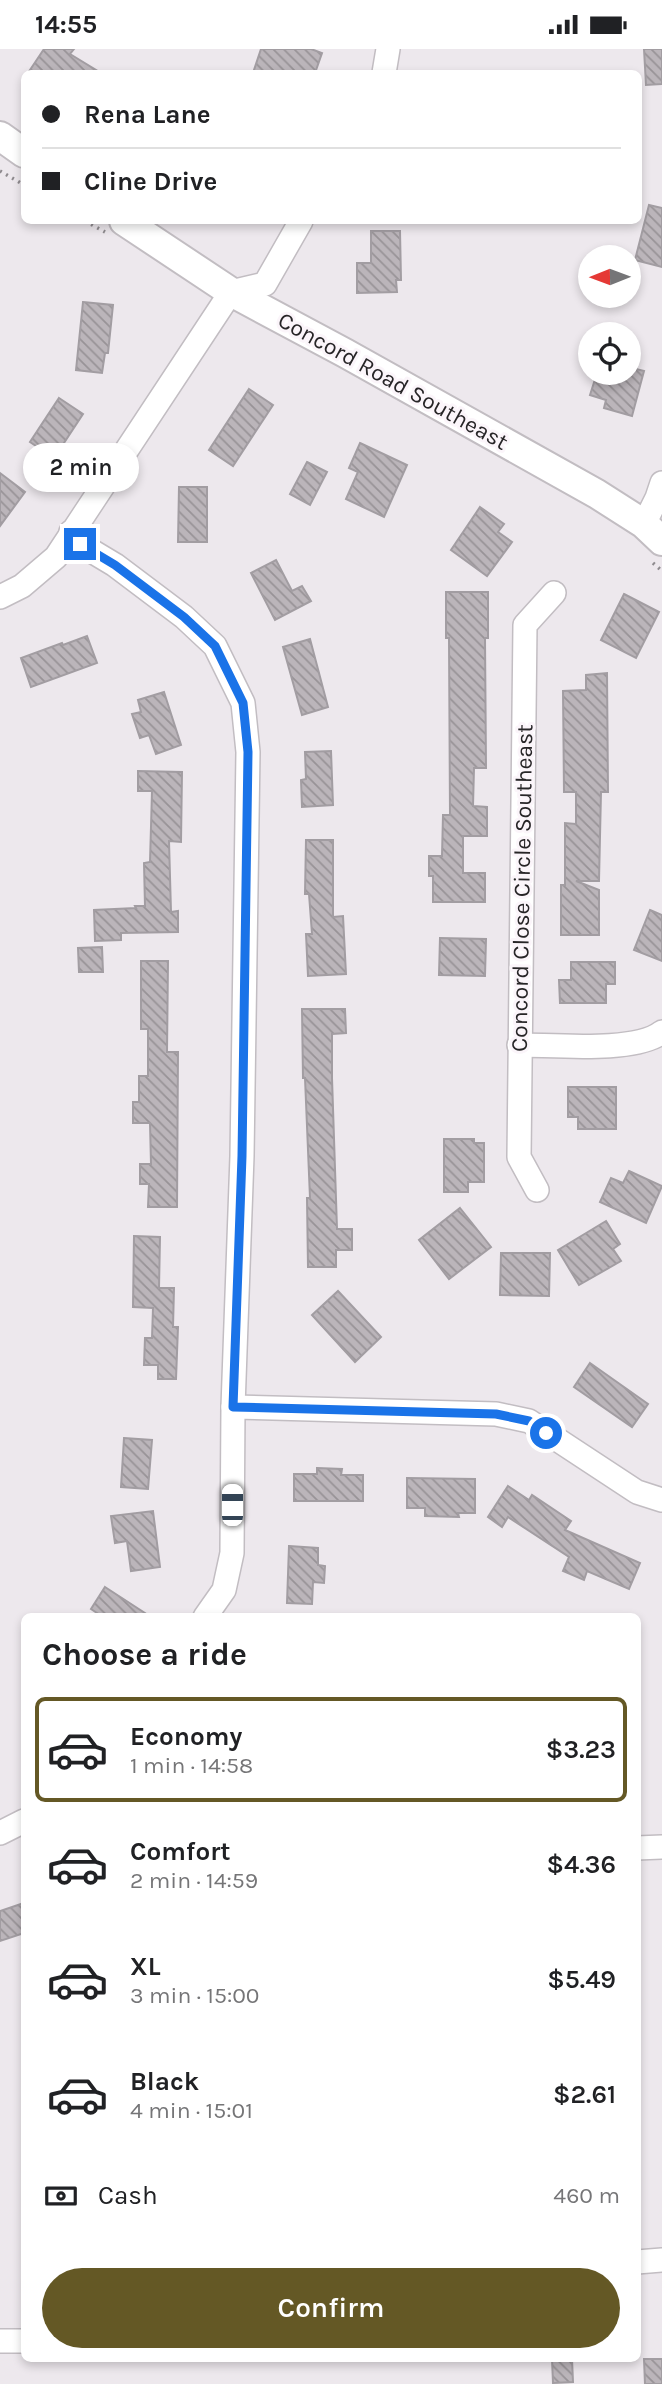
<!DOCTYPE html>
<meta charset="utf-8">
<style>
body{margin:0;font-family:Karla,sans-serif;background:#f6f6f6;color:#202124;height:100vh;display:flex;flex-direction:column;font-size:26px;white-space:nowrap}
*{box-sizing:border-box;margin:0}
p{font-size:23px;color:#757577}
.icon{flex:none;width:38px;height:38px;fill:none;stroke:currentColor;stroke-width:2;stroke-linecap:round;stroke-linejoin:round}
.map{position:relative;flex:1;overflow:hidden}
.sheet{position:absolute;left:21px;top:1564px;width:620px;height:749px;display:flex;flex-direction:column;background:#fff;border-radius:10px;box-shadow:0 4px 10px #0003}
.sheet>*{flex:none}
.hud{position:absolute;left:21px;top:21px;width:621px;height:154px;border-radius:10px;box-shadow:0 4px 10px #0003;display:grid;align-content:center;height:154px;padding:0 21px;background:#fff}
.needle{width:46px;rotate:269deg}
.fabs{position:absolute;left:578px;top:196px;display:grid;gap:14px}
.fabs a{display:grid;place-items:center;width:63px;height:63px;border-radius:50%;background:#fff;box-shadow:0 4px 10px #0003;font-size:35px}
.end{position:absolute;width:32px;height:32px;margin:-16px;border:9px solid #1a73e8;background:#fff;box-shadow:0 0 0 4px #fff}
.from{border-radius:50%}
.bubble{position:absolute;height:49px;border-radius:24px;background:#fff;box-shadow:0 4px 10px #0003;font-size:23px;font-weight:600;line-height:49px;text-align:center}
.car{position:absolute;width:21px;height:42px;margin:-21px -10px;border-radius:9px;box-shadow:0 0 5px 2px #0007;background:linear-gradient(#fff 24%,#345 0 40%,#fff 0 76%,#345 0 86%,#fff 0)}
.hud b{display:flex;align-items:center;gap:24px;height:66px;font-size:26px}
.hud b+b{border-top:2px solid #e0e0e0}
.hud i{width:18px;height:18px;background:#202124}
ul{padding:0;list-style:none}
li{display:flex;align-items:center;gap:21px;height:105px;margin:0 14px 10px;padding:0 7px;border:4px solid transparent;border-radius:10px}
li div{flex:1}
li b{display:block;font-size:26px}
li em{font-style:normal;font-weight:600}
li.selected{border-color:#645825}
li>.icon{width:63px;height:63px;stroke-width:1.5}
h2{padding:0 21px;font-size:32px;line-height:84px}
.pay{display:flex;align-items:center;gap:18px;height:77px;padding:0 21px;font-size:26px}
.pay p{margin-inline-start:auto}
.primary-button{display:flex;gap:14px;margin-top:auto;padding:14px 21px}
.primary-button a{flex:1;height:80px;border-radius:42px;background:#645825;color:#fff;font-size:28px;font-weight:600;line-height:80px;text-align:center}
.status{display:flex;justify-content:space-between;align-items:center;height:49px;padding:0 35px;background:#fff;direction:ltr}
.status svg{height:19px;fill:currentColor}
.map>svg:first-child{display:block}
.building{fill:url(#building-back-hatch);stroke:#a29da2;stroke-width:2}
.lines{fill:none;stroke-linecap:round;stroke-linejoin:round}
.minor-casing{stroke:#c2bdc2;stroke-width:26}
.tertiary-casing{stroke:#c2bdc2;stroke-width:32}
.path{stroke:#8f8b8f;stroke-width:3.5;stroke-dasharray:2 5;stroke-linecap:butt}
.minor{stroke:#fff;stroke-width:23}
.tertiary{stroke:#fff;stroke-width:28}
.route{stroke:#1a73e8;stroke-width:9}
.labels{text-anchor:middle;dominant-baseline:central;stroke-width:6;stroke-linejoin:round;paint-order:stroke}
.street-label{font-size:23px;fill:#272527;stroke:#fbf5fa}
</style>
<div class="status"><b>14:55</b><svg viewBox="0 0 49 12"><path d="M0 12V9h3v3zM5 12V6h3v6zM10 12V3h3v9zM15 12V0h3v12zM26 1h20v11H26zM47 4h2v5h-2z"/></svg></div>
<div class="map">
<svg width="662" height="2335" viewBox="0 0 662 2335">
<defs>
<pattern id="building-back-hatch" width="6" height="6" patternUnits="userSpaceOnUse" patternTransform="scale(1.75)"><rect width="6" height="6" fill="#bbb5ba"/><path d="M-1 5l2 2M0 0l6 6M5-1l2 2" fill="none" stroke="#989397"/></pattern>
</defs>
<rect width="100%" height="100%" fill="#ede8ed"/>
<g class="building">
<polygon points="44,0 74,0 70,5 101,24 28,24"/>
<polygon points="261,0 311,0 322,4 315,24 253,24"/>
<polygon points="644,0 662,0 662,35 646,36"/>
<polygon points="649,156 662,159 662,218 635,211"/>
<polygon points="371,182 400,182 401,231 396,231 397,243 357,244 357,214 371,214"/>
<polygon points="83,253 113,256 108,304 105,304 102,324 76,321"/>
<polygon points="628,318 644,322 632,367 604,359 606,351 590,346 597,324 628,324"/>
<polygon points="249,340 273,356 233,417 209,401"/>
<polygon points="59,349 83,365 54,409 30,393"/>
<polygon points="360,394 407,416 384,468 346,450 358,423 349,419"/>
<polygon points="307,413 327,423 310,456 290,445"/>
<polygon points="0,424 25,443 0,477"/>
<polygon points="179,438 207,438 207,493 178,493"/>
<polygon points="480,458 504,475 498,483 512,493 487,527 451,501"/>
<polygon points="276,511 292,542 302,537 311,552 275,571 251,524"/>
<polygon points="446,543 488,543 488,589 485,589 486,719 474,719 473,757 487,758 487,787 463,787 463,824 485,824 485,853 433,853 433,827 429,827 429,807 442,807 443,766 450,766 449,589 446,589"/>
<polygon points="624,545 659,563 636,609 601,591"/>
<polygon points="87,587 97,614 31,638 21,609 62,594 63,596"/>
<polygon points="310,590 328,658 302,666 283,598"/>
<polygon points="607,624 608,743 601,743 599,832 576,832 599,841 599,886 561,886 561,836 565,836 565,774 576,775 576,743 564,743 563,642 586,641 586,626"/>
<polygon points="164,643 181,696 156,705 149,686 140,689 132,665 141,663 138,651"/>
<polygon points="331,702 333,756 302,758 301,731 306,730 305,703"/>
<polygon points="138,722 182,723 181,793 169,792 171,863 178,862 178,883 121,884 121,891 95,892 94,861 136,859 135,857 145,857 144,814 150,813 152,742 138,742"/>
<polygon points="306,791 333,791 333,868 343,867 346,925 308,927 306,885 312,885 309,845 305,845"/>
<polygon points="650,861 662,866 662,912 634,901"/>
<polygon points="440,889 486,890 485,927 439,926"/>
<polygon points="102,898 103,923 79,923 78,899"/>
<polygon points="141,912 168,912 167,1003 178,1003 177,1158 148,1158 149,1135 140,1135 140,1115 151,1115 150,1074 133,1074 133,1053 139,1053 139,1027 148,1027 148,980 141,980"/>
<polygon points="571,913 615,913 615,935 606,935 606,954 560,954 559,931 571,931"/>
<polygon points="302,960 345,960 346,984 332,985 332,1029 337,1180 352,1180 352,1201 336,1201 336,1218 308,1218 307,1149 310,1149 305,1029 303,1029"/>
<polygon points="568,1038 616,1038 616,1080 578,1080 578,1068 568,1068"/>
<polygon points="444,1090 474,1090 474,1094 484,1094 484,1133 468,1133 468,1143 444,1143"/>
<polygon points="629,1122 662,1137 646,1174 600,1153 611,1129 623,1134"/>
<polygon points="460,1159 491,1198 449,1230 419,1191"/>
<polygon points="606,1172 620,1195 613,1200 621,1212 579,1236 558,1201"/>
<polygon points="134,1187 160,1188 159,1239 174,1239 173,1278 178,1278 176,1330 158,1330 158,1316 144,1316 145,1289 152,1289 153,1259 133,1258"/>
<polygon points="501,1204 550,1204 549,1247 500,1246"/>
<polygon points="338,1242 381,1288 355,1313 312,1266"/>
<polygon points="590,1314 648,1355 632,1378 574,1338"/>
<polygon points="124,1389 152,1391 148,1440 121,1438"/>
<polygon points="317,1419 342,1420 341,1426 363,1426 363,1452 294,1452 294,1425 317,1425"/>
<polygon points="407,1429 475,1430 475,1464 458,1464 459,1468 425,1467 425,1459 407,1459"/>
<polygon points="508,1437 529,1451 532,1446 571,1472 565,1481 640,1514 629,1540 587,1522 584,1531 563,1522 569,1508 508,1468 502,1478 488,1468"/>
<polygon points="153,1462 160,1518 131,1522 127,1492 115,1494 111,1467"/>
<polygon points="289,1497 318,1499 318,1516 325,1517 324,1534 313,1533 312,1555 287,1554"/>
<polygon points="105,1538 151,1568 103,1568 91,1560"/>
<polygon points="24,1854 24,1884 0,1892 0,1862"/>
<polygon points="552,2310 572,2310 573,2333 553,2334"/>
<polygon points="644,2310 662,2310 662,2335 645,2335"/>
</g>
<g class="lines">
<g class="minor-casing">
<g id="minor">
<polyline points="384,24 388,0"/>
<polyline points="644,475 657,449 662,434"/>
<polyline points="71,483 80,495 115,516 184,568 215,597 243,654 248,703 242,1107 233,1358 232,1504 224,1541 205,1568"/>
<polyline points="0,548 22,537 56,508 231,243 265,235 301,172"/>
<path d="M519,996C554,996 636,1004 662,983"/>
<polyline points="537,1141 519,1108 525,576 554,544"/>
<polyline points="233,1358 496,1365 529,1372 637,1443 662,1451"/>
<polyline points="0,1784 24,1772"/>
<polyline points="637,1799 662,1798"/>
<polyline points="637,2213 662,2211"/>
<polyline points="0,2292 24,2292"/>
</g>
</g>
<g class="tertiary-casing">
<g id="tertiary">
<polyline points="0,87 24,104"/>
<polyline points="124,172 231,243 345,304 597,445 644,475 662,492"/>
</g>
</g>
<g class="path">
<polyline points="0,122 24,136"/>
<polyline points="85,172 105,183"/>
<polyline points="653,514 662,522"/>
</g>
<use href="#minor" class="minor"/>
<use href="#tertiary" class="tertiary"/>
</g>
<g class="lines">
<polyline class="route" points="80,495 115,516 184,568 215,597 243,654 248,703 242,1107 233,1358 496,1365 529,1372 546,1384"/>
</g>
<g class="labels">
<g class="street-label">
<text transform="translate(393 332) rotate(29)">Concord Road Southeast</text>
<text transform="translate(522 839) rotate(-89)">Concord Close Circle Southeast</text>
</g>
</g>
</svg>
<div class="fabs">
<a><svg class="needle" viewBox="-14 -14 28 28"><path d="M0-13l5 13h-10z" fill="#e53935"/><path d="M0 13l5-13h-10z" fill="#757577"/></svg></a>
<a><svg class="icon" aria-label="locate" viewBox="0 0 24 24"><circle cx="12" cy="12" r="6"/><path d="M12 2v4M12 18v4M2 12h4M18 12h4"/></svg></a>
</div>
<i class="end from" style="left:546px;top:1384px"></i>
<i class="end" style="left:80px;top:495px"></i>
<div class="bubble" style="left:23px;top:394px;width:116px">2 min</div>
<i class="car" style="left:232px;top:1456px;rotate:0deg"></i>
<div class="hud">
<b><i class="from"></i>Rena Lane</b>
<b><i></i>Cline Drive</b>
</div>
<section class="sheet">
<h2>Choose a ride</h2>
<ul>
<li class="selected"><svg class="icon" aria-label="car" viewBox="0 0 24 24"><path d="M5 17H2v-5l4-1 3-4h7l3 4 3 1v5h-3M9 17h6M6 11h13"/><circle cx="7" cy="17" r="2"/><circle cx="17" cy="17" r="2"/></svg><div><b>Economy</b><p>1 min · 14:58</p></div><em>$3.23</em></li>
<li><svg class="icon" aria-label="car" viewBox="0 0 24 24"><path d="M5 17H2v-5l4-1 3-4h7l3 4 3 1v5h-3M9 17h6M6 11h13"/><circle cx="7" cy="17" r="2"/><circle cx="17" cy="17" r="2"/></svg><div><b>Comfort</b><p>2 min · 14:59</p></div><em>$4.36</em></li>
<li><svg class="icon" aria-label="car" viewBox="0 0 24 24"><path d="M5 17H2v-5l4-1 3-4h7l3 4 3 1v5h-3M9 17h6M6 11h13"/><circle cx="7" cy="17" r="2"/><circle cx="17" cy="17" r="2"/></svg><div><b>XL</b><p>3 min · 15:00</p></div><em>$5.49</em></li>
<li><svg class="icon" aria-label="car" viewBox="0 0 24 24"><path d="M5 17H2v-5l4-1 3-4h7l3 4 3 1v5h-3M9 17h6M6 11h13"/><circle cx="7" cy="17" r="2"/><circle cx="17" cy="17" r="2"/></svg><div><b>Black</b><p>4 min · 15:01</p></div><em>$2.61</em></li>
</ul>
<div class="pay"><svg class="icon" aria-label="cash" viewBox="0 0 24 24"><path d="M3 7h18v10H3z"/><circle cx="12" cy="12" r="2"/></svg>Cash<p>460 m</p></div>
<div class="primary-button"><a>Confirm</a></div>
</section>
</div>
